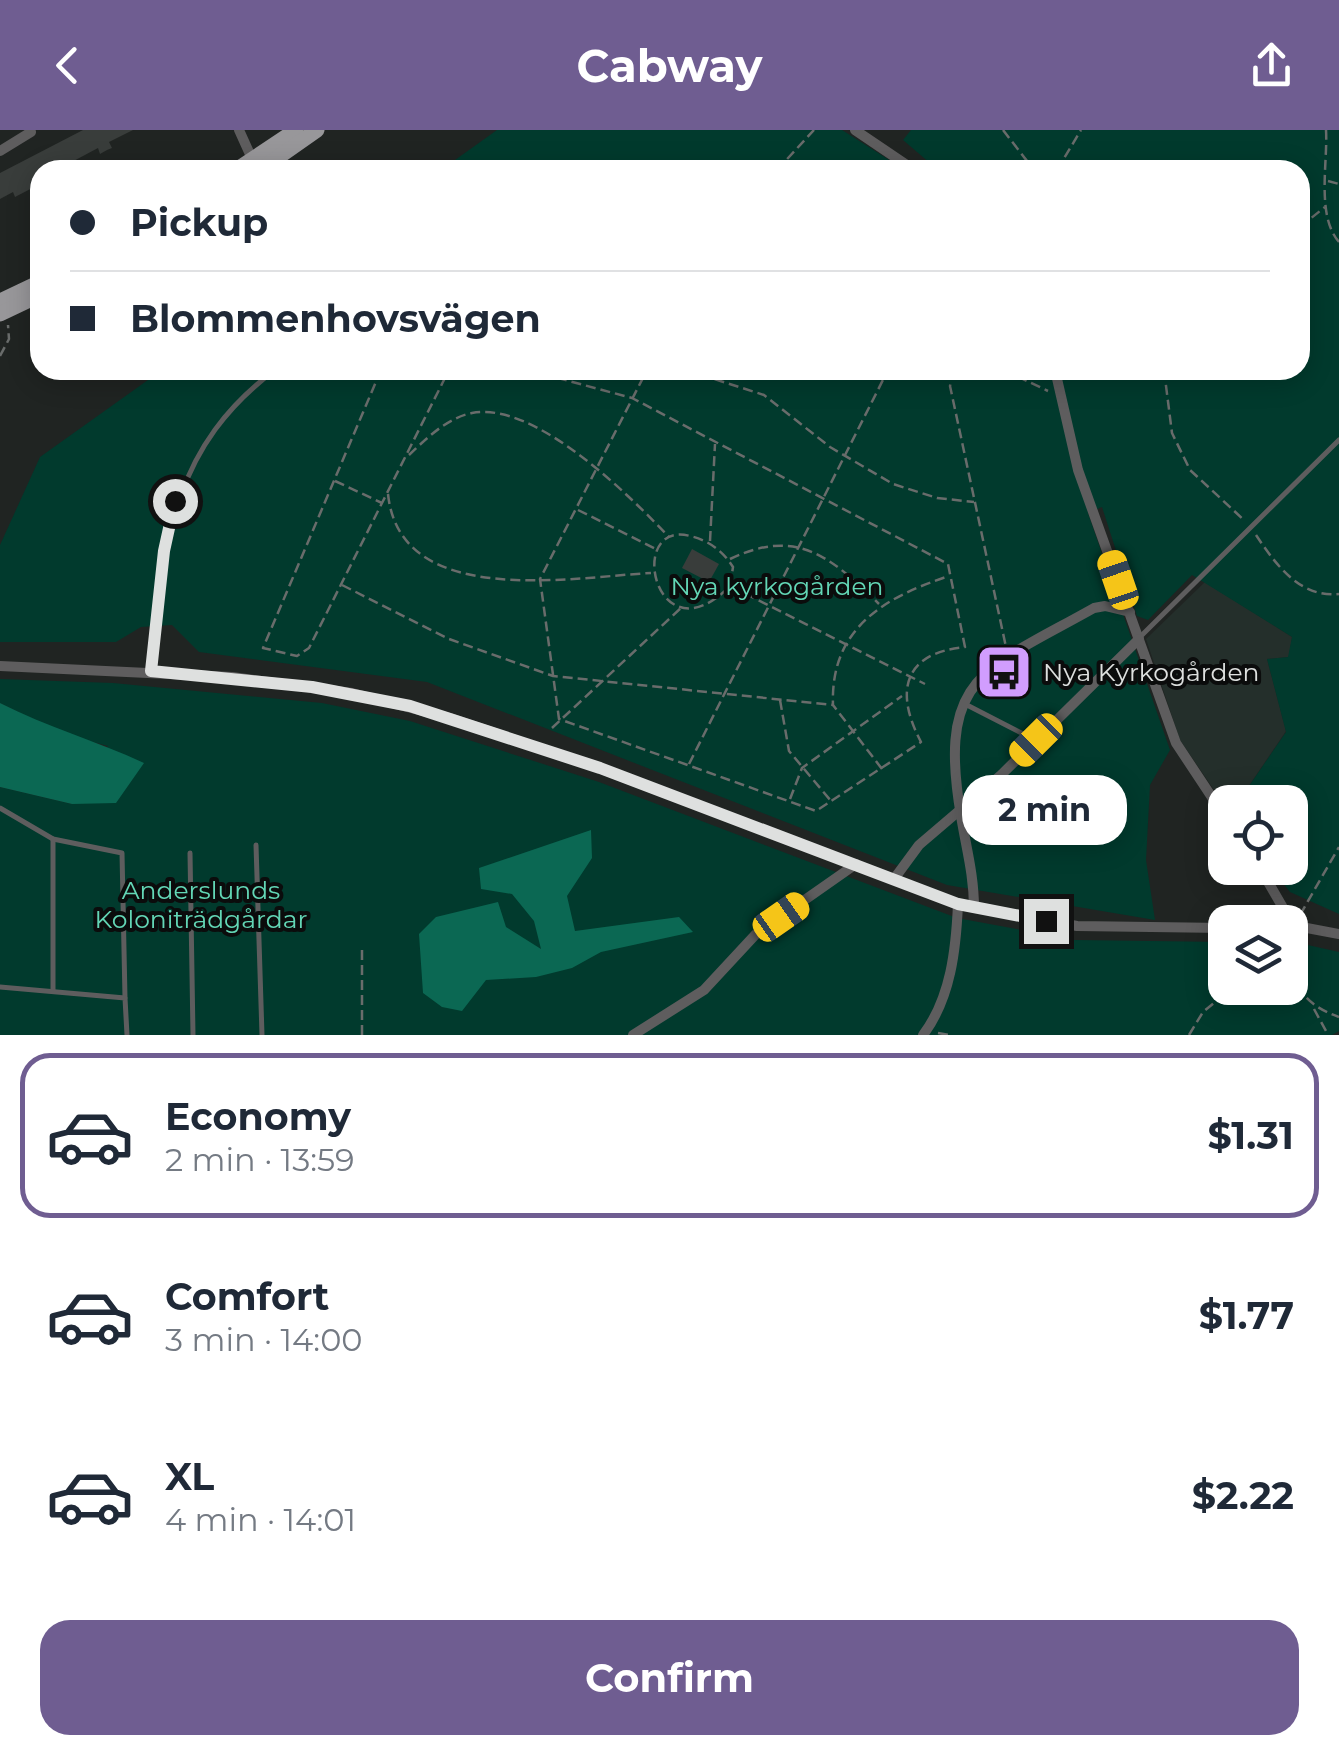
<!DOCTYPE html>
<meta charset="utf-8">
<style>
body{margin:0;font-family:Montserrat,sans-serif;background:#f2f2f3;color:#1f2937;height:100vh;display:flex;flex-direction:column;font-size:38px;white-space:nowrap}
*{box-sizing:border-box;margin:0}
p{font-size:32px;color:#747a83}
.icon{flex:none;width:55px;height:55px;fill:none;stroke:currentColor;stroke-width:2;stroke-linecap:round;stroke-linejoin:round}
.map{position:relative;height:905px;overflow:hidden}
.details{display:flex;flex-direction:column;background:#fff;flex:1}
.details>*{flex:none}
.banner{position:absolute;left:30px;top:30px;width:1280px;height:220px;border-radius:30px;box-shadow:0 5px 25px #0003;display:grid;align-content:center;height:220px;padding:0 40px;background:#fff}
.tools{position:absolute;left:1208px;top:655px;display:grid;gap:20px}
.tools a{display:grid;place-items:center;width:100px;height:100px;border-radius:20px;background:#fff;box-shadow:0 5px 25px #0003;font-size:50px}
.end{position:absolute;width:45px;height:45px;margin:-22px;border:12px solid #dee0df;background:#111;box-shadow:0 0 0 5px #111}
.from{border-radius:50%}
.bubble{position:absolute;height:70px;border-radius:30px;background:#fff;box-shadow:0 5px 25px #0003;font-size:32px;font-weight:700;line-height:70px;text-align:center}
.car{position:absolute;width:30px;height:60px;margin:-30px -15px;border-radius:12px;box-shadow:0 0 8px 2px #0007;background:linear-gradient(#f5c518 24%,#345 0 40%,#f5c518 0 76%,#345 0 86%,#f5c518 0)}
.banner b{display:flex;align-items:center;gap:35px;height:95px;font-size:38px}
.banner b+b{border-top:2px solid #e0e1e3}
.banner i{width:25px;height:25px;background:#1f2937}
ul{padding:18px 0 0;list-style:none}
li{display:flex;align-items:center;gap:30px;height:165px;margin:0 20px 15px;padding:0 20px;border:5px solid transparent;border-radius:30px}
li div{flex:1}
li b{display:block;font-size:38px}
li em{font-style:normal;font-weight:700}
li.active{border-color:#6f5d91}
li>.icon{width:90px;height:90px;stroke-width:1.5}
.action{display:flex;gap:20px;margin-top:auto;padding:20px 40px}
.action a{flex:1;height:115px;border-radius:30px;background:#6f5d91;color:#fff;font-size:40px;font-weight:700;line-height:115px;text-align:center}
header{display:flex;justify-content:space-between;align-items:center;height:130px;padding:0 40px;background:#6f5d91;color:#fff;font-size:45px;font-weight:700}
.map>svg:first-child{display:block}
.built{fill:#242f2b}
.green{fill:#013a2d}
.water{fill:#0b6853}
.building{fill:#393d3b}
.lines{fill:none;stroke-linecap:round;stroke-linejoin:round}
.path{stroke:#696c6b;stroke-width:2.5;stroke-dasharray:10 5;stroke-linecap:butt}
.lane{stroke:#5e5d5e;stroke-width:5}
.street{stroke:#5e5d5e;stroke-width:10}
.primary{stroke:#98979a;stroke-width:15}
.route{stroke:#dee0df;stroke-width:12}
.labels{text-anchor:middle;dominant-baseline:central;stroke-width:8;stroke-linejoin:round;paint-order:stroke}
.park-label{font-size:25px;fill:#63d7b6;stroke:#0b0c0c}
.poi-label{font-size:25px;fill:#dee0df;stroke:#0b0c0c;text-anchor:start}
</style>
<header><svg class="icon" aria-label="back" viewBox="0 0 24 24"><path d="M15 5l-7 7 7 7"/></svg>Cabway<svg class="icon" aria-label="share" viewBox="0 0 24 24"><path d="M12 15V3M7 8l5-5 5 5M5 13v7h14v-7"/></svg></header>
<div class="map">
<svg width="1339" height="905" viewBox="0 0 1339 905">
<rect width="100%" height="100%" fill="#202422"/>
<polygon class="built" points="1205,452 1292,507 1289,527 1267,529 1286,601 1238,672 1225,676 1180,610 1146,509"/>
<g class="green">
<polygon points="497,0 842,0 905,40 441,40"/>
<polygon points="911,0 1339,0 1339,784 1290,762 1271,738 1290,738 1290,672 1238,672 1286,602 1267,529 1288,527 1292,507 1192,445 1148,490 1137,486 1102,377 1088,383 1170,620 1150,655 1146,730 1155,790 947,755 427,552 199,522 172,495 141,497 116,512 0,512 0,415 40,327 162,240 1300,240 1300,40 938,40 903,10"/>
<polygon points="0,549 113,553 322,573 410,591 599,652 957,788 1075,810 1225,812 1225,858 1290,858 1290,811 1339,822 1339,901 1332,905 0,905 0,657 72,674 108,616 62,604 0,573"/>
</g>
<g class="water">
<path d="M0,573C47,597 97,611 144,633L116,673L72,674L0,657Z"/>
<polygon points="591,700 592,728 567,766 575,801 679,787 693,802 601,822 572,838 536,847 486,850 462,881 442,877 423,863 419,804 436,787 498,772 506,797 541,819 534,791 512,764 481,759 479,738"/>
</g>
<g class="building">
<polygon points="83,0 133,0 109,12 112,18 107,20 100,24 98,18 68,34 71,40 40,40 40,54 15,67 13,62 0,69 0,43"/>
<polygon points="692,419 719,434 709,452 682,438"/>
</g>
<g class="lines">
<g class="path">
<polyline points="1003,0 1034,40"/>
<path d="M1326,0C1328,32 1316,86 1339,112"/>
<polyline points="783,36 791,40"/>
<polyline points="777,40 814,0"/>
<polyline points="1057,40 1081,0"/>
<polyline points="1328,51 1339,54"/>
<polyline points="1300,97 1325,77"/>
<polyline points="0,226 9,209 8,195"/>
<polyline points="381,240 263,518 297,526 309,518 449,240"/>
<path d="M528,240L632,268L948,434L965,517C902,523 895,563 921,612L816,681L559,589L540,449L647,240"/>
<polyline points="686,240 764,265 830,317 893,354 937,368 974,372"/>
<polyline points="954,240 950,256 1006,517"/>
<polyline points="1004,240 1048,261"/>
<polyline points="1164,240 1172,303 1190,340 1245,391"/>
<path d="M409,325C427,308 447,288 472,283C535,271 629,365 669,407"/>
<polyline points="335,351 382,373"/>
<path d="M388,364C400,480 572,447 651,443"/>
<polyline points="578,380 656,419"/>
<path d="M1256,405C1276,435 1300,468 1339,464"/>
<polyline points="710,411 715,314"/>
<path d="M730,429C797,397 831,427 879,474"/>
<polyline points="342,455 449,509 553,546 833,575"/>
<path d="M730,456L733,437C723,421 708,410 690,406C625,389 655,532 730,456L925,554"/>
<polyline points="780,570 789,621 831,671"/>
<polyline points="552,598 682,477"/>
<polyline points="689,634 888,240"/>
<path d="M882,639L833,575C830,498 885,467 949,446"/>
<polyline points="790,669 802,638 902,566"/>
<polyline points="1300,785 1339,717"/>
<path d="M1290,827C1294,860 1308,876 1339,887"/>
<polyline points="1314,879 1326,901"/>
<polyline points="938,903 949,905"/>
<polyline points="362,905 362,817"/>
<polyline points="1189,905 1203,882 1232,858"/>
</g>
<g class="lane">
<polyline points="1139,508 1339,310"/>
<path d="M151,541C164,418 168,320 275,240"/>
<polyline points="963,573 1033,609"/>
<polyline points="0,678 53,709 122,723 125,868"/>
<polyline points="53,709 53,861"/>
<polyline points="256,715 262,905"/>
<polyline points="190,723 193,905"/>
<polyline points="0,857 125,868 127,905"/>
</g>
<g class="street">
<polyline points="239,0 253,31"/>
<polyline points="855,0 914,40"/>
<polyline points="0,21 31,2"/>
<polyline points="1055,240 1078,340 1176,613 1225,687"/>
<polyline points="0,536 232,547 352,563 450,588 599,638 958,774 1077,796 1225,798"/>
<polyline points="1260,738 1293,795"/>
<polyline points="894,749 919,715 1001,645 1139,509"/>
<path d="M974,778C974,745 966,717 961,686C937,545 984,540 1094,478L1105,476L1130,482"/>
<polyline points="1291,795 1339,804"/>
<polyline points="633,905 704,860 756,804 856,734"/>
<path d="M923,905C951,868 956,819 958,774"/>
</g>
<g class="primary">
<polyline points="236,40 296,0"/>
<polyline points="260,40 317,0"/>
<polyline points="0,171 40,152"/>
<polyline points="0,184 40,165"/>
</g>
</g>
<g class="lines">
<polyline class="route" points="175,371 164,421 151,541 312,557 410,576 600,638 958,774 1046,791"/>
</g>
<defs>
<g id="bus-square" transform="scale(2.875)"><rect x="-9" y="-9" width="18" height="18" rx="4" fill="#d19dfe" stroke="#0b0c0c"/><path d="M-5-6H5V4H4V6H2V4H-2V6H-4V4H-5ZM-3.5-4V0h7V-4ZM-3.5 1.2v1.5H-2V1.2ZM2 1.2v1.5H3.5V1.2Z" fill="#111"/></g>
</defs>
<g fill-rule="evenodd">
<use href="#bus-square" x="1004" y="542"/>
</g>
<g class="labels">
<g class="park-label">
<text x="777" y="456">Nya kyrkogården</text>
<text x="201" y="760">Anderslunds<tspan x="201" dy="29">Koloniträdgårdar</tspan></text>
</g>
<g class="poi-label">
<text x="1043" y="542">Nya Kyrkogården</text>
</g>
</g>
</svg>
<div class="tools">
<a><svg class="icon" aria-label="locate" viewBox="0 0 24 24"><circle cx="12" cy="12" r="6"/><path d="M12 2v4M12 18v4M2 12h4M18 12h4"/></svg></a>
<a><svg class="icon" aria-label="layers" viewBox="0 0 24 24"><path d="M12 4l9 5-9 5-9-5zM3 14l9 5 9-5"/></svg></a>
</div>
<i class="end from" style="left:175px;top:371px"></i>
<i class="end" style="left:1046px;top:791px"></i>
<div class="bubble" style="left:962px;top:645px;width:165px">2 min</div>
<i class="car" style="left:1118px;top:450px;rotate:341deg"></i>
<i class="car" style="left:1036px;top:610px;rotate:225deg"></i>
<i class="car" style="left:781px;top:787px;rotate:55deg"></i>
<div class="banner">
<b><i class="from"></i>Pickup</b>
<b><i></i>Blommenhovsvägen</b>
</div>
</div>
<section class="details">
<ul>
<li class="active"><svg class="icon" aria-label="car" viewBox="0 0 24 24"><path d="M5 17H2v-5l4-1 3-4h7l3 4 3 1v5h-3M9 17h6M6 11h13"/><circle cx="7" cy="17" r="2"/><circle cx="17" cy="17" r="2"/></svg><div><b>Economy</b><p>2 min · 13:59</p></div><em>$1.31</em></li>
<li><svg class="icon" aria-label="car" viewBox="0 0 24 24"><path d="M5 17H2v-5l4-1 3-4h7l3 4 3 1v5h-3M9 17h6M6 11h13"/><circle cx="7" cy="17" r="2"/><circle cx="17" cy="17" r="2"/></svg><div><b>Comfort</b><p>3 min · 14:00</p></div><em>$1.77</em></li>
<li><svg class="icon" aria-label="car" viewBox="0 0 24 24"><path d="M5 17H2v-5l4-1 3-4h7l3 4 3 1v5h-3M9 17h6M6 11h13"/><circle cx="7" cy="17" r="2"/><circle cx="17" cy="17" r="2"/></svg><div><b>XL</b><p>4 min · 14:01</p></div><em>$2.22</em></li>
</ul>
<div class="action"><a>Confirm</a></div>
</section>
